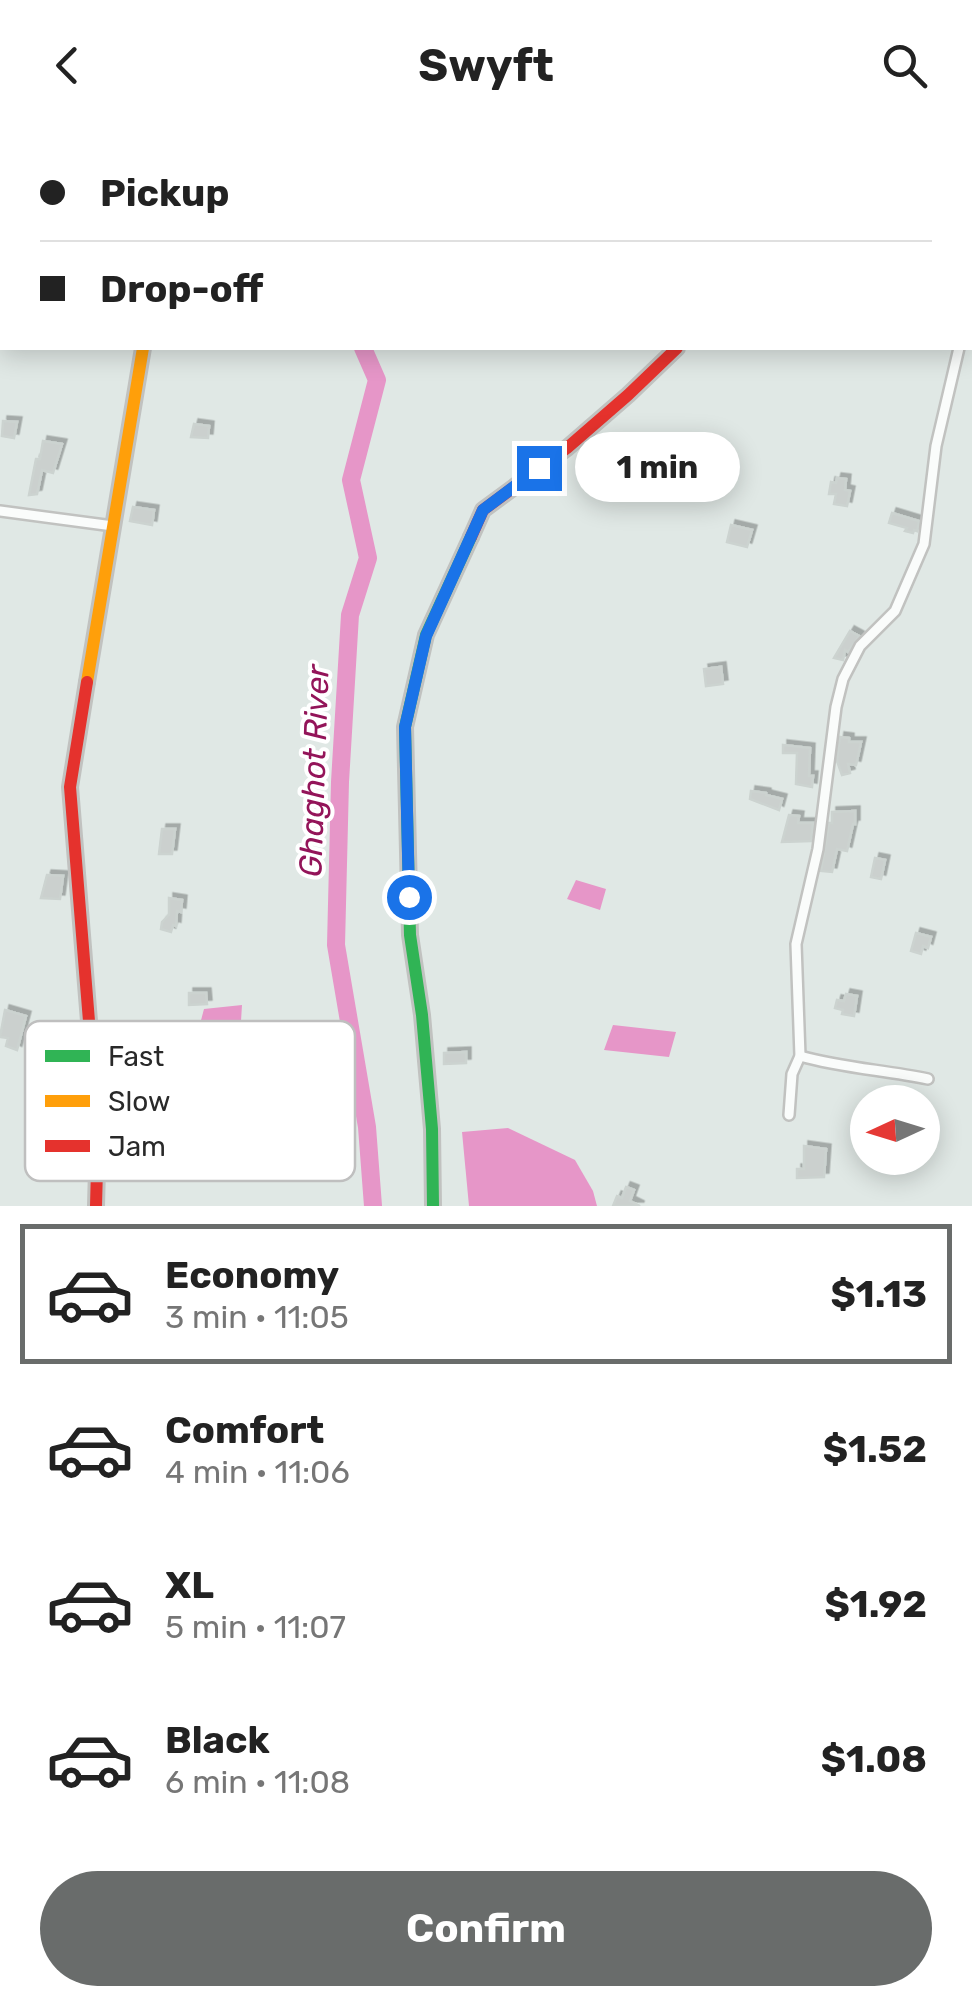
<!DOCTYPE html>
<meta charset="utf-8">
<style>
body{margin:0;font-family:Rubik,sans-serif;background:#f6f6f6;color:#222;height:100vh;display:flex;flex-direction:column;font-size:38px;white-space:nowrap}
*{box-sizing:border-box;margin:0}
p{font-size:32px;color:#767676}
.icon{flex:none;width:55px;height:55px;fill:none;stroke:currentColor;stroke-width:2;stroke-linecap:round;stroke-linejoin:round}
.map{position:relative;height:1076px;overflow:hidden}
.drawer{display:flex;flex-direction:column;background:#fff;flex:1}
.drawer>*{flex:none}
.banner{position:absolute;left:0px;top:0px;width:972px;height:220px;box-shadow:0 5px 25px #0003;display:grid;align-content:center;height:220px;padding:0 40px;background:#fff}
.needle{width:65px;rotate:266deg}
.fabs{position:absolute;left:850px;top:955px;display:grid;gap:20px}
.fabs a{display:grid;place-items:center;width:90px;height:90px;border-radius:50%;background:#fff;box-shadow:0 5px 25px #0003;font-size:50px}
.end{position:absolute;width:45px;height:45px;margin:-22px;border:12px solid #1a73e8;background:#fff;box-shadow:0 0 0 5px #fff}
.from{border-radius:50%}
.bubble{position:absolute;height:70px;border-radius:35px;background:#fff;box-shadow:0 5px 25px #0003;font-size:32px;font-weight:700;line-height:70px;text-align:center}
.banner b{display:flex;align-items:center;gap:35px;height:95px;font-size:38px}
.banner b+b{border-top:2px solid #e0e0e0}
.banner i{width:25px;height:25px;background:#222}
ul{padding:18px 0 0;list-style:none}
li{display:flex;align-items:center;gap:30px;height:140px;margin:0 20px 15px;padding:0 20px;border:5px solid transparent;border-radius:0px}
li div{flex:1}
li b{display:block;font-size:38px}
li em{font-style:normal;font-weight:700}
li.active{border-color:#696c6b}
li>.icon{width:90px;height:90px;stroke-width:1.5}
.action{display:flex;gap:20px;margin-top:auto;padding:20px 40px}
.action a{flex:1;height:115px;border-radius:60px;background:#696c6b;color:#fff;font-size:40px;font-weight:700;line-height:115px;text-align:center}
header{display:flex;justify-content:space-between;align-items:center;height:130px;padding:0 40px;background:#fff;font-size:45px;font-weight:700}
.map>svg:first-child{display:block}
.water{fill:#e696c8}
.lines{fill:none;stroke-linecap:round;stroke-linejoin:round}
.river{stroke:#e696c8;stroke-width:18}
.building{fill:#cbd0ce;stroke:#ccd3d0;stroke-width:2.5;filter:url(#shadow)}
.street-casing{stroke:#c1c2c0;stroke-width:14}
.fast-casing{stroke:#c1c2c0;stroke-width:18}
.slow-casing{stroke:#c1c2c0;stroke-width:18}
.jam-casing{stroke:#c1c2c0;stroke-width:18}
.street{stroke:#fafcfb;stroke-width:9}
.fast{stroke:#30b455;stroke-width:12}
.slow{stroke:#ff9f0a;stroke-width:12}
.jam{stroke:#e5322d;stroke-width:12}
.route{stroke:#1a73e8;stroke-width:12}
.labels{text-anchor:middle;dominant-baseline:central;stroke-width:8;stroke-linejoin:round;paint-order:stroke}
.water-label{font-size:32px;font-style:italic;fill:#931459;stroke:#fff}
.key{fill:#fff;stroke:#bfbfbf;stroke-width:2.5}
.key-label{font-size:28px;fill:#292929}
</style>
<header><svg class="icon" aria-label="back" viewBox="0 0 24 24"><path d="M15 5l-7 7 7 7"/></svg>Swyft<svg class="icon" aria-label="search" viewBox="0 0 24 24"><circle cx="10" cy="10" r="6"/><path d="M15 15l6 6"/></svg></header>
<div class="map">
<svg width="972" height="1076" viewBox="0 0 972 1076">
<defs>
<filter id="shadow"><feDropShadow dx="4.5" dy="-4.5" stdDeviation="0" flood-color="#0004"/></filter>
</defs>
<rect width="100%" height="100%" fill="#e0e8e5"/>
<g class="water">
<polygon points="576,750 606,759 600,780 567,769"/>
<polygon points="242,875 241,891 200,894 204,879"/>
<polygon points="613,895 676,902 669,927 604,920"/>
<polygon points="508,998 575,1030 593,1061 597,1076 469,1076 462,1002"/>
</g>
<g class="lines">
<g class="river">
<polyline points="334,0 334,2"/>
<polyline points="363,218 377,250 351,350 368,428 350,485 340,652 336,815 367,997 373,1076"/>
</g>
</g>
<g class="building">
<polygon points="3,291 17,292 14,308 2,306"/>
<polygon points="194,294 209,296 208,308 191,307"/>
<polygon points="43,311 62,314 53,343 42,340 37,364 29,365 36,329 40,329"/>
<polygon points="599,320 612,332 604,340 591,328"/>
<polygon points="837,348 846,349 845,360 850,361 847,376 834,374 836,364 829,364 831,352 836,353"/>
<polygon points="133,377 154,380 152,395 130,391"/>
<polygon points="892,383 919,391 917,401 914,400 913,403 905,401 907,398 889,393"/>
<polygon points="731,395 752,400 747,417 727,412"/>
<polygon points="850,501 859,506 848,522 845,520 843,530 834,528"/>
<polygon points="721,537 723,554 706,556 704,539"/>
<polygon points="840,607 849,608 849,612 861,612 856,635 848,634 850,643 842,645 837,631"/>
<polygon points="783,615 810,618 809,646 813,646 812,657 796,654 797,623 783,623"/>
<polygon points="751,661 766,663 766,665 782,669 779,680 750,669"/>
<polygon points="855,681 855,694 853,694 847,721 837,719 832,742 821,741 829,693 832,693 832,682"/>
<polygon points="789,685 799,686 798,693 813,693 811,711 782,712"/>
<polygon points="162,699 175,699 172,724 159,724"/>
<polygon points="875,728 885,730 881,749 871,747"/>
<polygon points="47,745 63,746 60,769 41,768"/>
<polygon points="169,768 182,770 181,782 177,781 176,796 173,795 171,802 161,799 162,792 169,785"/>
<polygon points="916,803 931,807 928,818 923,816 921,824 911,821"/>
<polygon points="189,863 206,863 207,874 189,875"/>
<polygon points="846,864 857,866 854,886 842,884 843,880 835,878 837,870 844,871"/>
<polygon points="5,880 26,886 17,920 6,916 8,908 0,907"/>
<polygon points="466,922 466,933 444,934 444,923"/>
<polygon points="804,1016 826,1019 824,1047 797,1048 797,1039 804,1039"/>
<polygon points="626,1057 634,1060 630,1071 640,1076 613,1076 617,1066 622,1068"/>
</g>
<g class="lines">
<g class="street-casing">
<g id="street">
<polyline points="128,0 129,2"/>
<polyline points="970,132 972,132"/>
<polyline points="970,167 972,158"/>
<polyline points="0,381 113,396"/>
<path d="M800,926C842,938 885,940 928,949"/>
<polyline points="789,985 792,944 800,926 796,814 818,719 836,577 843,549 860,516 895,481 924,414 936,316 959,218"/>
</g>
</g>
<g class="fast-casing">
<polyline id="fast" points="433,1076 432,999 422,885 410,805 405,597 426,505 471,407"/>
</g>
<g class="slow-casing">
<polyline id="slow" points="87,552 143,218"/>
</g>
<g class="jam-casing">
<g id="jam">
<polyline points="471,407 483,380 567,318 628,265 677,218"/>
<polyline points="87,552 70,657 98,1002 96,1076"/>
</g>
</g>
<use href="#street" class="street"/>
<use href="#fast" class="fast"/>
<use href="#slow" class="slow"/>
<use href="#jam" class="jam"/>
</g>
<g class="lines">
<polyline class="route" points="409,767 405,597 426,506 483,380 539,338"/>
</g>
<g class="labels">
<g class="water-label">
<text transform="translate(314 641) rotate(-88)">Ghaghot River</text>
</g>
</g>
<rect x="25" y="891" width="330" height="160" rx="15" class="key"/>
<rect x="45" y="920" width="45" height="12" fill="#30b455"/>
<rect x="45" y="965" width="45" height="12" fill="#ff9f0a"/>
<rect x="45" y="1010" width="45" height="12" fill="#e5322d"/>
<g class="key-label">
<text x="108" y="936">Fast</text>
<text x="108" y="981">Slow</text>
<text x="108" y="1026">Jam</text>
</g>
</svg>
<div class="fabs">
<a><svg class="needle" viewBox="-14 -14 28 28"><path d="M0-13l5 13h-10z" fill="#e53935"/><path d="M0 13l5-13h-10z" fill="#767676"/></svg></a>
</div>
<i class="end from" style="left:409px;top:767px"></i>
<i class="end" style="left:539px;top:338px"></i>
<div class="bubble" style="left:575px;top:302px;width:165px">1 min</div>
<div class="banner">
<b><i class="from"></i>Pickup</b>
<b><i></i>Drop-off</b>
</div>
</div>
<section class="drawer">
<ul>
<li class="active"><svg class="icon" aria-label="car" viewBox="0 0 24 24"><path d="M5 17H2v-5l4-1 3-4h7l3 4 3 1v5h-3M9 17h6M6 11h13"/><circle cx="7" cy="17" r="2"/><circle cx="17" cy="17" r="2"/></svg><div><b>Economy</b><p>3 min · 11:05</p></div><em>$1.13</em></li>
<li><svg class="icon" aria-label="car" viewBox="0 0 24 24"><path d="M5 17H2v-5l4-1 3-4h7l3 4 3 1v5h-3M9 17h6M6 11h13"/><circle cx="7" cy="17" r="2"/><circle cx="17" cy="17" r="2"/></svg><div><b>Comfort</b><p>4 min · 11:06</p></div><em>$1.52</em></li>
<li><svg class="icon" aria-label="car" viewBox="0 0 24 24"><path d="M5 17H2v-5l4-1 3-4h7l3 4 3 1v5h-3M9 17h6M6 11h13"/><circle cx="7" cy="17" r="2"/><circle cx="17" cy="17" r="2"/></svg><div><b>XL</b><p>5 min · 11:07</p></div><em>$1.92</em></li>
<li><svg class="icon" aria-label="car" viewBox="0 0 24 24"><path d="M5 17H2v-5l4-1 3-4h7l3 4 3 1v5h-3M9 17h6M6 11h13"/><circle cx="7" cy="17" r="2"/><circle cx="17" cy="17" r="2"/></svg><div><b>Black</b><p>6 min · 11:08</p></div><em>$1.08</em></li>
</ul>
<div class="action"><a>Confirm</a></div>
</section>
